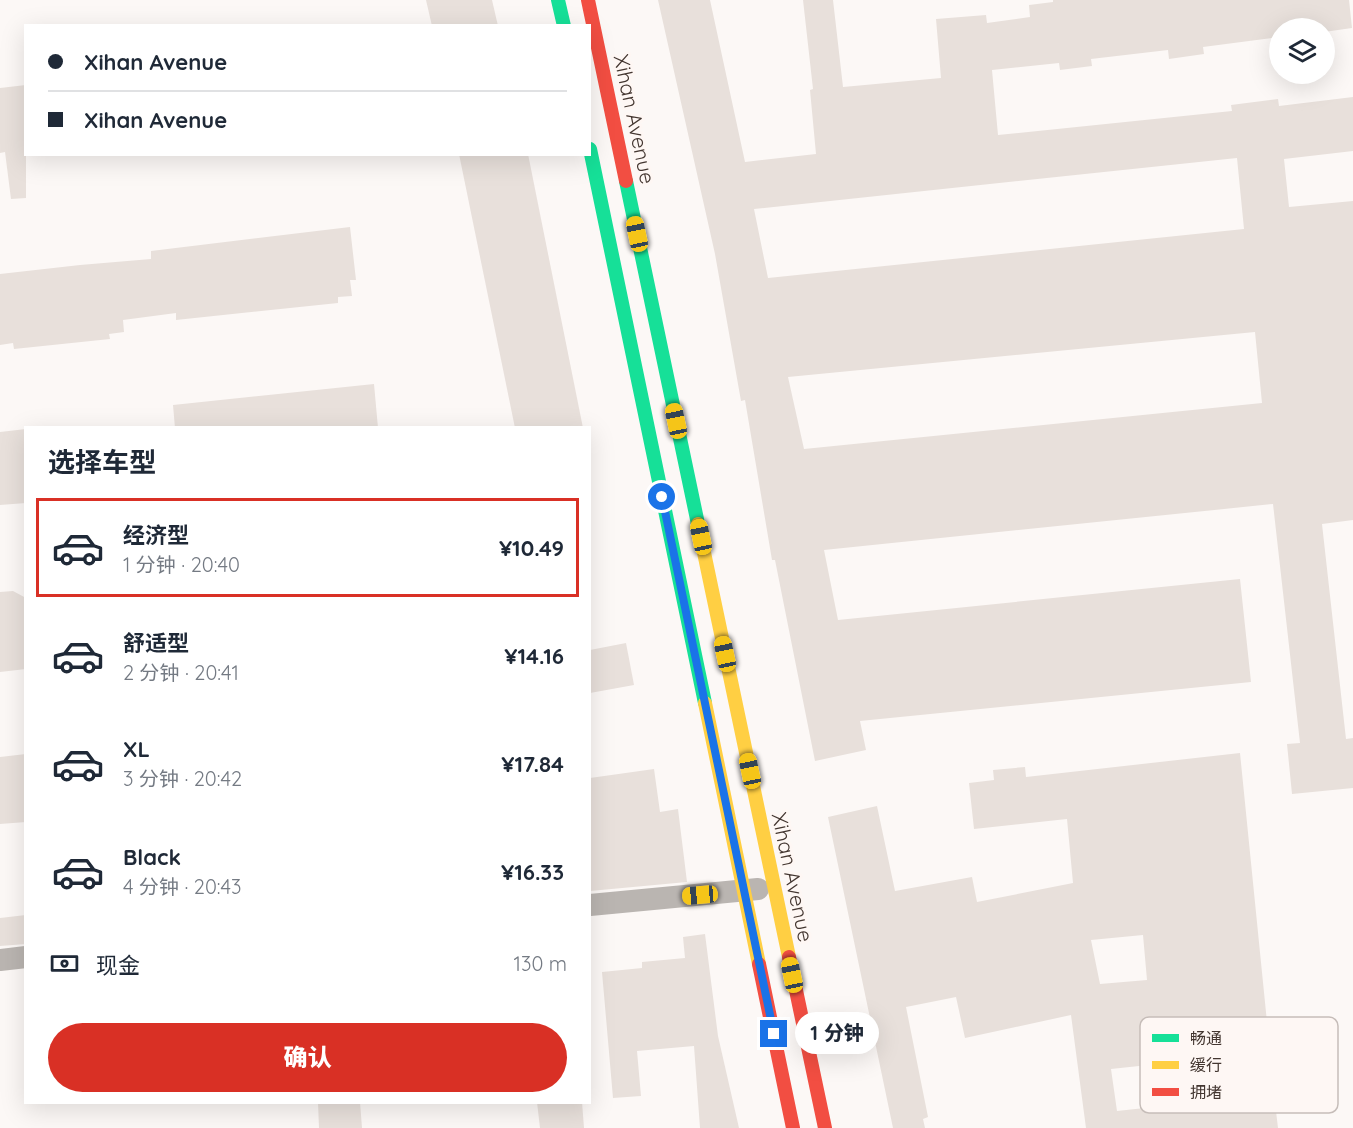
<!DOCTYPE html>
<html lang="zh">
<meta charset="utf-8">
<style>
body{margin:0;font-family:Quicksand,"Noto Sans SC",sans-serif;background:#f6f6f7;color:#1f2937;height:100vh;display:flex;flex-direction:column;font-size:22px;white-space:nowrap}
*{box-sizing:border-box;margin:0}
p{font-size:20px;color:#747a83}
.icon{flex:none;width:33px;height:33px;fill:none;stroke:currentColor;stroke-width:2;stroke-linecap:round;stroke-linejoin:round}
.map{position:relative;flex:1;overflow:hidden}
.sheet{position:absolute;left:24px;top:426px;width:567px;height:678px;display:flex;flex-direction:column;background:#fff;border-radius:0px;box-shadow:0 6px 24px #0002}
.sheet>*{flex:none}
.guide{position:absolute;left:24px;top:24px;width:567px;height:132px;border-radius:0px;box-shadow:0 6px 24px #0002;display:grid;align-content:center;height:132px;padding:0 24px;background:#fff}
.buttons{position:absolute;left:1269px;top:18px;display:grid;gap:12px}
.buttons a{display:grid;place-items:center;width:66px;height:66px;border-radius:50%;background:#fff;box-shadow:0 6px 24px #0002;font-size:30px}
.end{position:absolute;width:27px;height:27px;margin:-14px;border:8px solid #1a73e8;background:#fff;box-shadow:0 0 0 3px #fff}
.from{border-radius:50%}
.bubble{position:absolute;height:42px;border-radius:21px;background:#fff;box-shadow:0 6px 24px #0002;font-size:20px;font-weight:800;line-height:42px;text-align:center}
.car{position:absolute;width:18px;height:36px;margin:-18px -9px;border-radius:8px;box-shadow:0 0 4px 2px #0007;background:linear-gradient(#f5c518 24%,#345 0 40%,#f5c518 0 76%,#345 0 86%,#f5c518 0)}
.guide b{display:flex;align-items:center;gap:21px;height:57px;font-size:22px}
.guide b+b{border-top:2px solid #e0e1e3}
.guide i{width:15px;height:15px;background:#1f2937}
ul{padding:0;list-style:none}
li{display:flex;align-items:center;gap:18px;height:99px;margin:0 12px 9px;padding:0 12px;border:3px solid transparent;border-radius:0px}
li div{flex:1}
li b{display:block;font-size:22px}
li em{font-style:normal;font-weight:800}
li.selected{border-color:#d93025}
li>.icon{width:54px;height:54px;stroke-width:1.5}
h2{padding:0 24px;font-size:27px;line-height:72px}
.pay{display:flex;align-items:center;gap:15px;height:66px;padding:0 24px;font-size:22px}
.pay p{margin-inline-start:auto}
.primary-button{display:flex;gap:12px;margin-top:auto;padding:12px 24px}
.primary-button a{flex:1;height:69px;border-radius:36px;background:#d93025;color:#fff;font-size:24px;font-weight:800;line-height:69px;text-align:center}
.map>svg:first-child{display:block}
.building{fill:#e8e0db;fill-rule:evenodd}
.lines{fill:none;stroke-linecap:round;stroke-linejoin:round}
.street{stroke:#bab5b1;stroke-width:22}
.fast{stroke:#16e098;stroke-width:14}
.slow{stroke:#ffcf43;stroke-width:14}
.jam{stroke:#f24e42;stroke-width:14}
.route{stroke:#1a73e8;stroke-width:8}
.labels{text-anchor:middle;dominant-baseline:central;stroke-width:6;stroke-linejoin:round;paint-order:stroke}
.street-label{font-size:21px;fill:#433630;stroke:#fef7f4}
.key{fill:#fef7f4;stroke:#c6bdb9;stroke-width:1.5}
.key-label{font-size:16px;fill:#433630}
</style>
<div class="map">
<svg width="1353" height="1128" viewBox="0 0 1353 1128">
<rect width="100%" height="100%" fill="#fcf8f6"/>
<g class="building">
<polygon points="426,0 492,0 498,26 432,26"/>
<path d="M658,0H710L745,162L816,154L810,90L813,89L803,0H833L843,87L941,78L936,19L986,15L987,23L1030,17L1029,5L1053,2V0H1349L1352,28L1324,32V28H1280V37L1203,47L1204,54L1169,59L1168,50L1091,59L1092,66L1060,70L1059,63L992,70L998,135L1232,111L1231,105L1278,99L1279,106L1353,97V151L1284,159L1289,207L1353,201V520L1322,524L1346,739L1353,738V788L1292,794L1287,744L1300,743L1273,504L824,550L838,620L1240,579L1251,682L860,721L866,750L815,761L775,560H772L745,400L741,401L715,254ZM1237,158L1244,229L768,278L754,209ZM1255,332L1262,403L804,449L788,377Z"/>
<polygon points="26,85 26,198 11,199 5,152 0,153 0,88"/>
<polygon points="459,154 528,154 583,428 515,428"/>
<polygon points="350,227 356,280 350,280 352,296 338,297 338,303 176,320 176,313 123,320 124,332 109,334 110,339 14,349 13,343 0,345 0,274 80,265 151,259 151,251"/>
<polygon points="374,384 378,428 175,428 173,405"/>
<polygon points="26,429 26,503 0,505 0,432"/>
<polygon points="13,591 26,598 26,669 0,672 0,592"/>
<polygon points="626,643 634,685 590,693 590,650"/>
<path d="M1240,753L1270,1052L1111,1069L1117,1111L1274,1094L1278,1128H1086L1071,1015L965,1038L956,997L906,1007L928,1117L923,1119L925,1128H893L828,817L877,806L895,891L972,877L977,902L1073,883L1067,819L974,829L969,783L994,780L993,770L1025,767L1026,777ZM1143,935L1147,980L1100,984L1091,940Z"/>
<polygon points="26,754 26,822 0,824 0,757"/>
<polygon points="654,769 660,812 678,809 687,882 590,891 590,778"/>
<polygon points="26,915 26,944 0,946 0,918"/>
<polygon points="705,934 718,1036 739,1128 700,1128 694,1046 637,1051 641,1096 613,1098 602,972 642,968 642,962 685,958 683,937"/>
<polygon points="318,1102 360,1102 362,1128 319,1128"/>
<polygon points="537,1102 582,1102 584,1128 540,1128"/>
</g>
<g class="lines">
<g class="street">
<polyline points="590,905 758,889"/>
<polyline points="0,960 26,957"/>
</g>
<g class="fast">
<polyline points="558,0 564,26"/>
<polyline points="590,149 705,703"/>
<polyline points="626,181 698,524"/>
</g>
<g class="slow">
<polyline points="698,524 789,957"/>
<polyline points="705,703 759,964"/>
</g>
<g class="jam">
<polyline points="588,0 626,181"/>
<polyline points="789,957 825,1128"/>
<polyline points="759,964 793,1128"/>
</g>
</g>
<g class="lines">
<polyline class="route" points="662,497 774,1034"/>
</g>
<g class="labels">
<g class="street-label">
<text transform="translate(635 119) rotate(78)">Xihan Avenue</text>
<text transform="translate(793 877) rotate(78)">Xihan Avenue</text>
</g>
</g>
<rect x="1140" y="1017" width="198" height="96" rx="9" class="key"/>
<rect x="1152" y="1034" width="27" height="8" fill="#16e098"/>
<rect x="1152" y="1061" width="27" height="8" fill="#ffcf43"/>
<rect x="1152" y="1088" width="27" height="8" fill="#f24e42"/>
<g class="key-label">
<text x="1190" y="1044">畅通</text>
<text x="1190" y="1071">缓行</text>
<text x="1190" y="1098">拥堵</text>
</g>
</svg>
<div class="buttons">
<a><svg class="icon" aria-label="layers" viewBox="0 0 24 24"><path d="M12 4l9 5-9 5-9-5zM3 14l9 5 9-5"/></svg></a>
</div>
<i class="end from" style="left:662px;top:497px"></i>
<i class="end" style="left:774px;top:1034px"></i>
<div class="bubble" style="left:795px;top:1012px;width:84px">1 分钟</div>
<i class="car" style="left:637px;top:234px;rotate:348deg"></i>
<i class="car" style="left:676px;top:421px;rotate:348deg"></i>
<i class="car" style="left:701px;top:537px;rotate:348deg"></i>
<i class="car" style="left:725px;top:654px;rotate:348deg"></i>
<i class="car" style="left:750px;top:771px;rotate:348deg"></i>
<i class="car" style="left:700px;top:895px;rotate:265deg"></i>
<i class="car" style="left:792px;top:975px;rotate:348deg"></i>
<div class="guide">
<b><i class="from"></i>Xihan Avenue</b>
<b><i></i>Xihan Avenue</b>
</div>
<section class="sheet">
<h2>选择车型</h2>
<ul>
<li class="selected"><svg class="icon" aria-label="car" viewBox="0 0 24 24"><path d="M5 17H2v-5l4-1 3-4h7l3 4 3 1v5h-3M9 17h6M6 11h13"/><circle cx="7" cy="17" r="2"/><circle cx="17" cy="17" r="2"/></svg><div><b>经济型</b><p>1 分钟 · 20:40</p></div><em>¥10.49</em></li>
<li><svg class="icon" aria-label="car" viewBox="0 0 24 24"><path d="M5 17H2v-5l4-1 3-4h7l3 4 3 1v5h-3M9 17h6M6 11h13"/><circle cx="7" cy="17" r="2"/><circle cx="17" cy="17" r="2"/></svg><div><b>舒适型</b><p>2 分钟 · 20:41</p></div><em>¥14.16</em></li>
<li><svg class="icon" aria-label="car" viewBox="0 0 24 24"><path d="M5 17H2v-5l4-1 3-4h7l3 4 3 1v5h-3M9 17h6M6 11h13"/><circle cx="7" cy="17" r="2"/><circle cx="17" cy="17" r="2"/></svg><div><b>XL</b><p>3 分钟 · 20:42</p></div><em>¥17.84</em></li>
<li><svg class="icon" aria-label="car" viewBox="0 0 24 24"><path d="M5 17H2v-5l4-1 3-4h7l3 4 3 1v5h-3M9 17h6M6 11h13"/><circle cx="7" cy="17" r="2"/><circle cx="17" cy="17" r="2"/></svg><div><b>Black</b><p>4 分钟 · 20:43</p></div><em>¥16.33</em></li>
</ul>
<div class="pay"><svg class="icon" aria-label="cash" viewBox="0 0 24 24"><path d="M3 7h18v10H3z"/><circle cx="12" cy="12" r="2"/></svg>现金<p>130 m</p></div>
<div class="primary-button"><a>确认</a></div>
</section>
</div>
